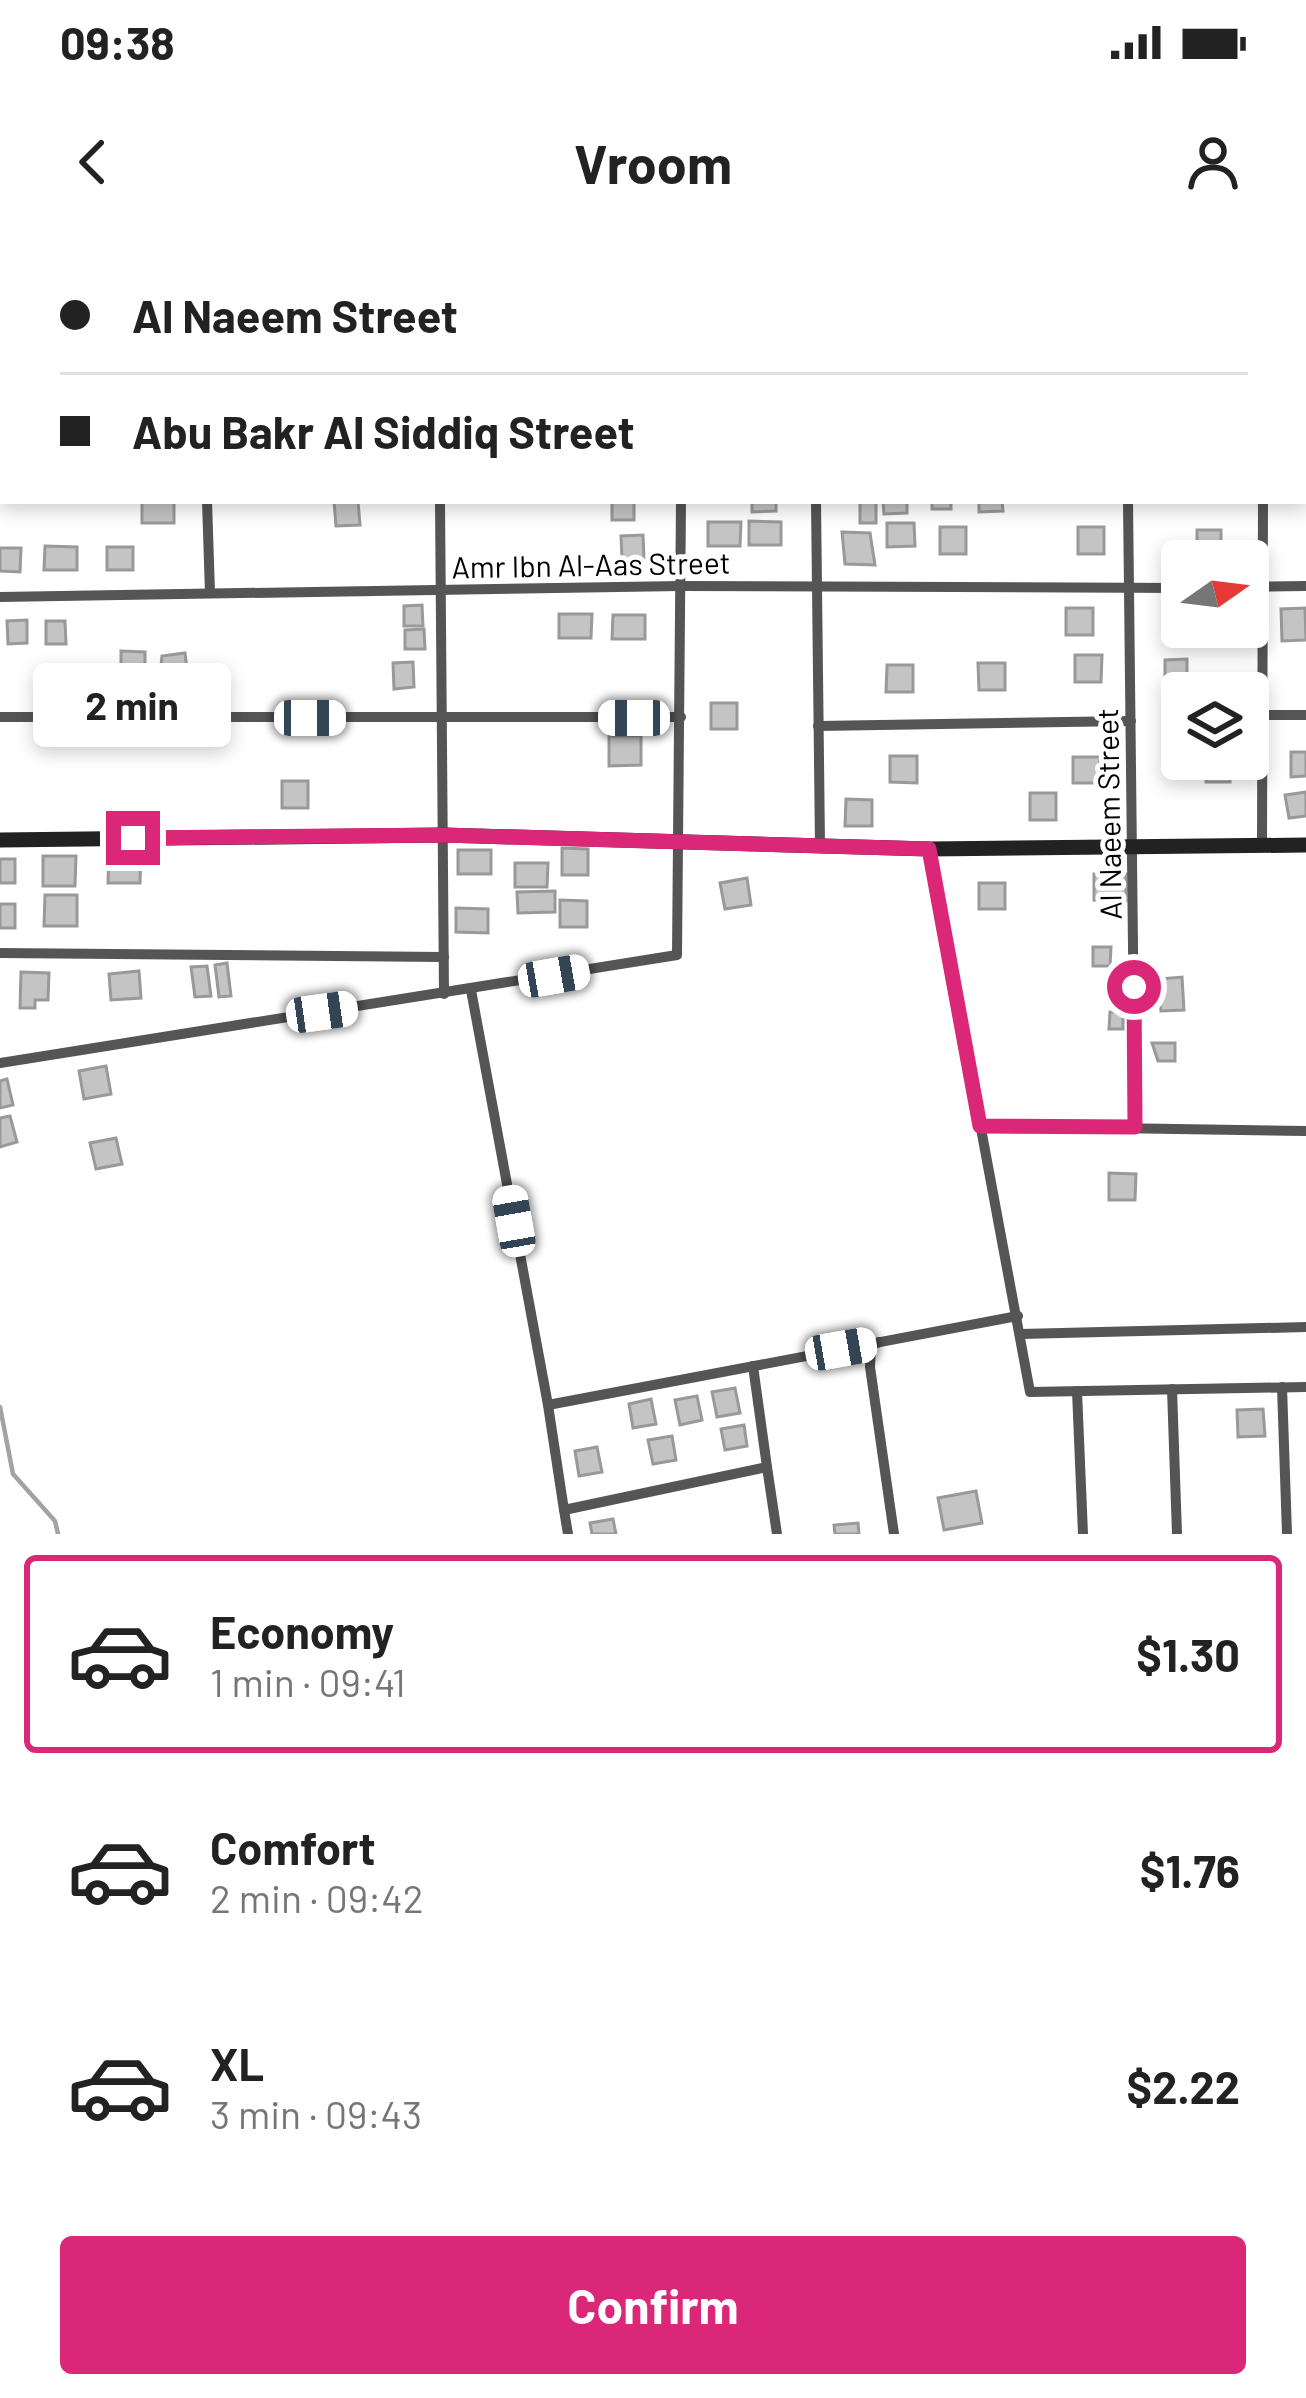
<!DOCTYPE html>
<meta charset="utf-8">
<style>
body{margin:0;font-family:Barlow,sans-serif;background:#f6f6f6;color:#222;height:100vh;display:flex;flex-direction:column;font-size:45px;white-space:nowrap}
*{box-sizing:border-box;margin:0}
p{font-size:39px;color:#767676}
.icon{flex:none;width:66px;height:66px;fill:none;stroke:currentColor;stroke-width:2;stroke-linecap:round;stroke-linejoin:round}
.map{position:relative;height:1294px;overflow:hidden}
.sheet{display:flex;flex-direction:column;background:#fff;flex:1}
.sheet>*{flex:none}
.banner{position:absolute;left:0px;top:0px;width:1308px;height:264px;box-shadow:0 6px 18px #0003;display:grid;align-content:center;height:264px;padding:0 60px;background:#fff}
.needle{width:78px;rotate:76deg}
.buttons{position:absolute;left:1161px;top:300px;display:grid;gap:24px}
.buttons a{display:grid;place-items:center;width:108px;height:108px;border-radius:12px;background:#fff;box-shadow:0 6px 18px #0003;font-size:60px}
.end{position:absolute;width:54px;height:54px;margin:-27px;border:15px solid #db2777;background:#fff;box-shadow:0 0 0 6px #fff}
.from{border-radius:50%}
.bubble{position:absolute;height:84px;border-radius:12px;background:#fff;box-shadow:0 6px 18px #0003;font-size:39px;font-weight:700;line-height:84px;text-align:center}
.car{position:absolute;width:36px;height:72px;margin:-36px -18px;border-radius:15px;box-shadow:0 0 9px 3px #0007;background:linear-gradient(#fff 24%,#345 0 40%,#fff 0 76%,#345 0 86%,#fff 0)}
.banner b{display:flex;align-items:center;gap:42px;height:114px;font-size:45px}
.banner b+b{border-top:3px solid #e0e0e0}
.banner i{width:30px;height:30px;background:#222}
ul{padding:21px 0 0;list-style:none}
li{display:flex;align-items:center;gap:36px;height:198px;margin:0 24px 18px;padding:0 36px;border:6px solid transparent;border-radius:12px}
li div{flex:1}
li b{display:block;font-size:45px}
li em{font-style:normal;font-weight:700}
li.selected{border-color:#db2777}
li>.icon{width:108px;height:108px;stroke-width:1.5}
.action{display:flex;gap:24px;margin-top:auto;padding:24px 60px}
.action a{flex:1;height:138px;border-radius:12px;background:#db2777;color:#fff;font-size:48px;font-weight:700;line-height:138px;text-align:center}
.status{display:flex;justify-content:space-between;align-items:center;height:84px;padding:0 60px;background:#fff;direction:ltr}
.status svg{height:33px;fill:currentColor}
header{display:flex;justify-content:space-between;align-items:center;height:156px;padding:0 60px;background:#fff;font-size:54px;font-weight:700}
.map>svg:first-child{display:block}
.lines{fill:none;stroke-linecap:round;stroke-linejoin:round}
.stream{stroke:#a3a3a3;stroke-width:4.5}
.building{fill:#c4c4c4;stroke:#999;stroke-width:3}
.street{stroke:#555;stroke-width:10}
.secondary{stroke:#222;stroke-width:15}
.route{stroke:#db2777;stroke-width:15}
.labels{text-anchor:middle;dominant-baseline:central;stroke-width:10;stroke-linejoin:round;paint-order:stroke}
.street-label{font-size:30px;fill:#000;stroke:#fff}
</style>
<div class="status"><b>09:38</b><svg viewBox="0 0 49 12"><path d="M0 12V9h3v3zM5 12V6h3v6zM10 12V3h3v9zM15 12V0h3v12zM26 1h20v11H26zM47 4h2v5h-2z"/></svg></div>
<header><svg class="icon" aria-label="back" viewBox="0 0 24 24"><path d="M15 5l-7 7 7 7"/></svg>Vroom<svg class="icon" aria-label="person" viewBox="0 0 24 24"><circle cx="12" cy="8" r="4"/><path d="M4 21q1-7 8-7t8 7"/></svg></header>
<div class="map">
<svg width="1306" height="1294" viewBox="0 0 1306 1294">
<rect width="100%" height="100%" fill="#fff"/>
<g class="lines">
<polyline class="stream" points="0,1167 13,1234 55,1281 58,1294"/>
</g>
<g class="building">
<rect x="142" y="261" width="32" height="22"/>
<polygon points="334,261 358,261 360,285 336,286"/>
<rect x="612" y="261" width="22" height="19"/>
<polygon points="752,261 776,261 776,271 752,272"/>
<rect x="860" y="261" width="16" height="22"/>
<polygon points="883,261 907,261 907,273 884,274"/>
<rect x="932" y="261" width="19" height="8"/>
<polygon points="979,261 1002,261 1003,271 979,272"/>
<polygon points="749,281 781,282 781,305 749,305"/>
<polygon points="708,282 741,282 740,306 708,306"/>
<polygon points="887,283 914,283 915,306 887,307"/>
<rect x="940" y="287" width="26" height="27"/>
<rect x="1078" y="287" width="26" height="27"/>
<rect x="1197" y="290" width="24" height="31"/>
<polygon points="842,292 870,293 875,325 845,324"/>
<polygon points="643,295 644,318 622,319 621,296"/>
<polygon points="45,306 77,307 77,330 44,330"/>
<rect x="107" y="307" width="26" height="23"/>
<polygon points="0,308 21,308 20,332 0,331"/>
<polygon points="422,365 423,386 404,386 404,366"/>
<rect x="1066" y="368" width="27" height="27"/>
<polygon points="1305,368 1306,400 1282,401 1281,369"/>
<polygon points="559,374 592,374 591,398 559,398"/>
<polygon points="613,375 645,375 645,399 612,399"/>
<polygon points="27,380 27,403 8,404 7,381"/>
<polygon points="46,381 65,381 66,404 46,404"/>
<polygon points="424,389 425,409 405,409 405,390"/>
<polygon points="121,411 145,412 145,444 121,444"/>
<polygon points="185,413 188,437 159,444 162,416"/>
<polygon points="1075,415 1102,415 1101,442 1075,442"/>
<polygon points="1187,419 1187,442 1165,442 1165,420"/>
<polygon points="413,422 414,447 394,449 393,423"/>
<polygon points="978,423 1005,423 1005,450 979,450"/>
<polygon points="887,425 913,425 913,452 886,452"/>
<rect x="711" y="463" width="26" height="26"/>
<polygon points="1165,466 1182,466 1182,491 1164,491"/>
<polygon points="609,496 641,496 641,525 609,526"/>
<polygon points="1291,512 1306,512 1306,536 1291,537"/>
<polygon points="890,516 917,516 917,543 890,542"/>
<rect x="1073" y="517" width="27" height="26"/>
<polygon points="1206,519 1229,519 1230,542 1206,542"/>
<rect x="282" y="541" width="26" height="27"/>
<polygon points="1306,552 1306,576 1289,578 1285,555"/>
<rect x="1030" y="553" width="26" height="27"/>
<polygon points="846,559 872,560 872,586 845,586"/>
<polygon points="562,608 588,609 588,635 562,635"/>
<rect x="458" y="610" width="33" height="24"/>
<polygon points="109,613 141,613 140,643 108,643"/>
<polygon points="43,616 76,616 75,646 43,646"/>
<rect x="0" y="619" width="15" height="24"/>
<polygon points="515,623 548,623 547,647 515,647"/>
<polygon points="1094,634 1126,634 1126,661 1094,660"/>
<polygon points="747,638 751,665 725,669 720,643"/>
<rect x="979" y="643" width="26" height="26"/>
<polygon points="555,651 555,672 518,673 517,652"/>
<polygon points="45,655 77,655 77,686 44,686"/>
<polygon points="560,660 587,661 587,687 560,687"/>
<rect x="0" y="664" width="15" height="24"/>
<polygon points="456,668 488,669 488,693 456,692"/>
<polygon points="1093,707 1111,707 1110,726 1093,726"/>
<polygon points="227,723 231,756 219,757 215,725"/>
<polygon points="207,726 211,756 195,757 191,727"/>
<polygon points="139,731 141,758 111,760 109,734"/>
<polygon points="21,732 49,733 48,760 35,760 35,768 20,768"/>
<polygon points="1182,737 1184,770 1161,771 1158,739"/>
<polygon points="1110,772 1123,772 1123,789 1109,789"/>
<polygon points="1152,803 1175,803 1175,821 1158,821"/>
<polygon points="106,826 111,854 84,859 79,831"/>
<polygon points="7,839 13,865 0,868 0,841"/>
<polygon points="10,876 17,902 0,907 0,878"/>
<polygon points="116,898 122,924 96,929 90,903"/>
<polygon points="1109,933 1136,934 1135,960 1109,960"/>
<polygon points="735,1148 740,1173 717,1177 712,1152"/>
<polygon points="697,1156 702,1180 680,1185 675,1160"/>
<polygon points="651,1159 656,1184 633,1188 629,1164"/>
<polygon points="1263,1169 1265,1196 1238,1197 1237,1170"/>
<polygon points="744,1185 747,1206 725,1210 721,1189"/>
<polygon points="672,1196 676,1220 653,1224 648,1200"/>
<polygon points="597,1207 602,1232 579,1236 575,1211"/>
<polygon points="976,1251 982,1283 944,1290 938,1258"/>
<polygon points="613,1279 616,1294 592,1294 590,1283"/>
<polygon points="858,1283 859,1294 835,1294 834,1285"/>
</g>
<g class="lines">
<g class="street">
<polyline points="169,0 169,3"/>
<polyline points="290,0 290,3"/>
<polyline points="711,0 711,3"/>
<polyline points="350,3 350,0"/>
<polyline points="470,3 470,0"/>
<polyline points="590,3 590,0"/>
<polyline points="1017,3 1017,0"/>
<polyline points="1127,3 1127,0"/>
<polyline points="1205,3 1205,0"/>
<polyline points="1305,209 1306,209"/>
<polyline points="0,235 3,235"/>
<polyline points="207,261 210,353"/>
<polyline points="440,261 444,754"/>
<polyline points="816,261 820,606"/>
<polyline points="1128,261 1135,887"/>
<polyline points="1248,347 1306,346"/>
<polyline points="0,357 681,346 1182,348"/>
<polyline points="1262,475 1306,475"/>
<polyline points="0,477 681,477"/>
<polyline points="818,486 1131,481"/>
<polyline points="1262,606 1263,261"/>
<polyline points="929,609 1030,1152 1306,1147"/>
<polyline points="0,713 444,717"/>
<polyline points="471,750 548,1165 1018,1076"/>
<polyline points="0,823 677,715 681,261"/>
<polyline points="980,886 1306,891"/>
<polyline points="1021,1094 1306,1087"/>
<polyline points="879,1102 871,1106 870,1127 894,1294"/>
<polyline points="1282,1147 1287,1294"/>
<polyline points="1172,1149 1177,1294"/>
<polyline points="1077,1151 1083,1294"/>
<polyline points="548,1165 564,1270 767,1227 753,1126"/>
<polyline points="767,1227 777,1294"/>
<polyline points="564,1270 568,1294"/>
</g>
<g class="secondary">
<polyline points="1305,56 1306,56"/>
<polyline points="0,72 3,72"/>
<polyline points="0,600 444,595 929,609 1306,605"/>
</g>
</g>
<g class="lines">
<polyline class="route" points="133,598 443,595 929,609 980,886 1135,887 1134,747"/>
</g>
<g class="labels">
<g class="street-label">
<text transform="translate(591 324) rotate(-1)">Amr Ibn Al-Aas Street</text>
<text transform="translate(1108 574) rotate(-91)">Al Naeem Street</text>
</g>
</g>
</svg>
<div class="buttons">
<a><svg class="needle" viewBox="-14 -14 28 28"><path d="M0-13l5 13h-10z" fill="#e53935"/><path d="M0 13l5-13h-10z" fill="#767676"/></svg></a>
<a><svg class="icon" aria-label="layers" viewBox="0 0 24 24"><path d="M12 4l9 5-9 5-9-5zM3 14l9 5 9-5"/></svg></a>
</div>
<i class="end from" style="left:1134px;top:747px"></i>
<i class="end" style="left:133px;top:598px"></i>
<div class="bubble" style="left:33px;top:423px;width:198px">2 min</div>
<i class="car" style="left:310px;top:478px;rotate:90deg"></i>
<i class="car" style="left:634px;top:478px;rotate:270deg"></i>
<i class="car" style="left:554px;top:736px;rotate:80deg"></i>
<i class="car" style="left:322px;top:772px;rotate:82deg"></i>
<i class="car" style="left:514px;top:981px;rotate:350deg"></i>
<i class="car" style="left:841px;top:1109px;rotate:80deg"></i>
<div class="banner">
<b><i class="from"></i>Al Naeem Street</b>
<b><i></i>Abu Bakr Al Siddiq Street</b>
</div>
</div>
<section class="sheet">
<ul>
<li class="selected"><svg class="icon" aria-label="car" viewBox="0 0 24 24"><path d="M5 17H2v-5l4-1 3-4h7l3 4 3 1v5h-3M9 17h6M6 11h13"/><circle cx="7" cy="17" r="2"/><circle cx="17" cy="17" r="2"/></svg><div><b>Economy</b><p>1 min · 09:41</p></div><em>$1.30</em></li>
<li><svg class="icon" aria-label="car" viewBox="0 0 24 24"><path d="M5 17H2v-5l4-1 3-4h7l3 4 3 1v5h-3M9 17h6M6 11h13"/><circle cx="7" cy="17" r="2"/><circle cx="17" cy="17" r="2"/></svg><div><b>Comfort</b><p>2 min · 09:42</p></div><em>$1.76</em></li>
<li><svg class="icon" aria-label="car" viewBox="0 0 24 24"><path d="M5 17H2v-5l4-1 3-4h7l3 4 3 1v5h-3M9 17h6M6 11h13"/><circle cx="7" cy="17" r="2"/><circle cx="17" cy="17" r="2"/></svg><div><b>XL</b><p>3 min · 09:43</p></div><em>$2.22</em></li>
</ul>
<div class="action"><a>Confirm</a></div>
</section>
